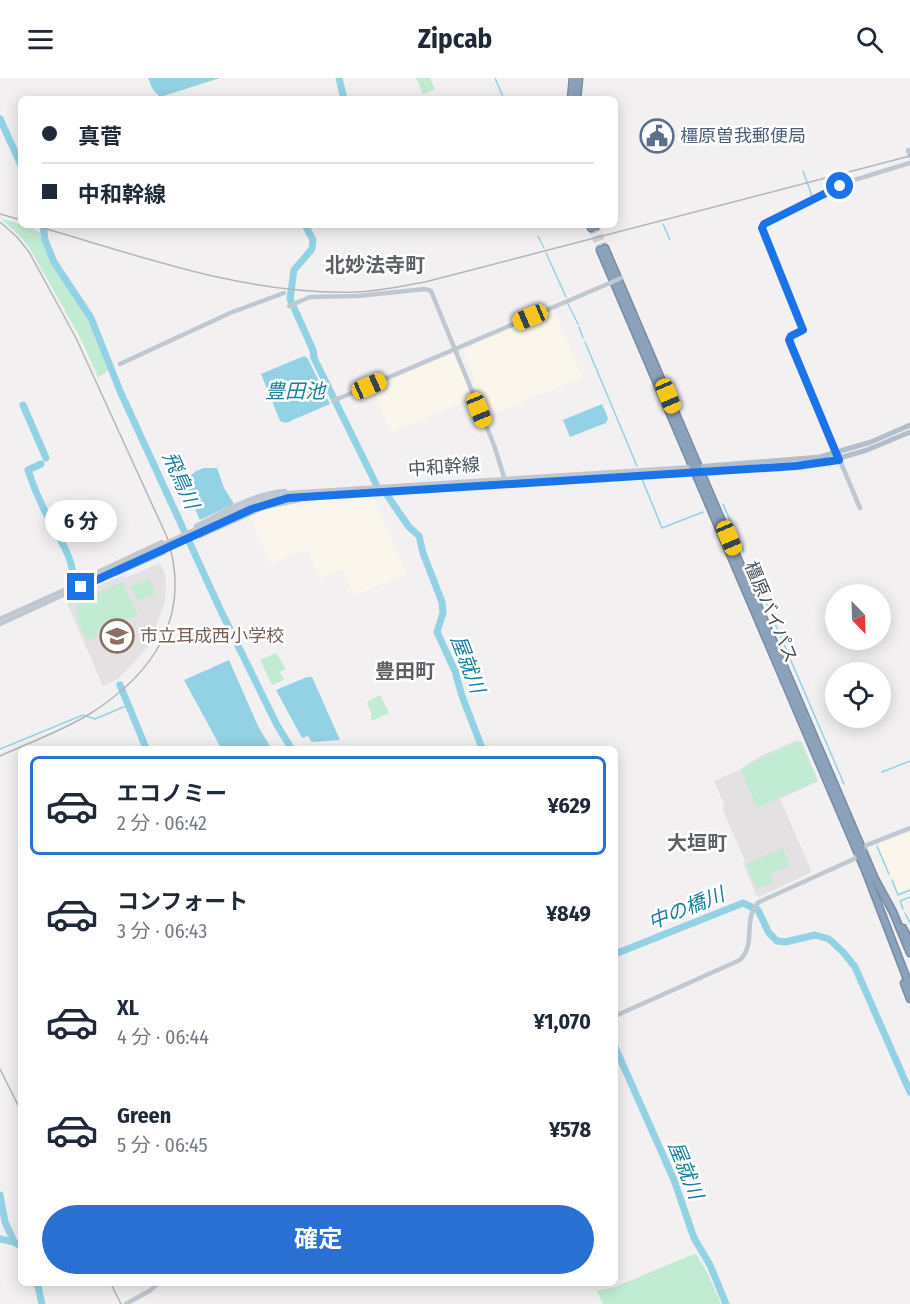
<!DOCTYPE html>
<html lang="ja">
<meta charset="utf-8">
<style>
body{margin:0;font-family:"Fira Sans Condensed","Noto Sans JP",sans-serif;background:#f2f2f3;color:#1f2937;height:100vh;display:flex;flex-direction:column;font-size:22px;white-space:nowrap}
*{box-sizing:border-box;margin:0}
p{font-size:20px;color:#747a83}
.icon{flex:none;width:33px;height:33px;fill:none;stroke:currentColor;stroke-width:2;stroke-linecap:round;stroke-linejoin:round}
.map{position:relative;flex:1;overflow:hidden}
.details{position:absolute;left:18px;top:668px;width:600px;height:540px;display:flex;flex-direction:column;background:#fff;border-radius:9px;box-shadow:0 3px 15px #0003}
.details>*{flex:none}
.top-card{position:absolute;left:18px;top:18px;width:600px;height:132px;border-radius:9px;box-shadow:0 3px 15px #0003;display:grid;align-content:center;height:132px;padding:0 24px;background:#fff}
.needle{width:39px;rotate:157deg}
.fabs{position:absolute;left:825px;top:506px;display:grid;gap:12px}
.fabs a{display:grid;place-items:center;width:66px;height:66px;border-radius:50%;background:#fff;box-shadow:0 3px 15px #0003;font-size:30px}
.end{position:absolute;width:27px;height:27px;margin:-14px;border:8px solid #1a73e8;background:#fff;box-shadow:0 0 0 3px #fff}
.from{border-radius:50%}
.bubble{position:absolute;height:42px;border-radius:21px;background:#fff;box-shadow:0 3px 15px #0003;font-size:20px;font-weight:700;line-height:42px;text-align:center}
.car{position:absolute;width:18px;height:36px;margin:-18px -9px;border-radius:8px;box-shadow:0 0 4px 2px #0007;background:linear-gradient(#f5c518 24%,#345 0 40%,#f5c518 0 76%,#345 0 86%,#f5c518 0)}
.top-card b{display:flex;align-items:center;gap:21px;height:57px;font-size:22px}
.top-card b+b{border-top:2px solid #e0e1e3}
.top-card i{width:15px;height:15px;background:#1f2937}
ul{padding:10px 0 0;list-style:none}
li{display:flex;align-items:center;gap:18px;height:99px;margin:0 12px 9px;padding:0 12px;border:3px solid transparent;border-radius:9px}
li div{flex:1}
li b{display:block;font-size:22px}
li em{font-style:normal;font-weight:700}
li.active{border-color:#2970d2}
li>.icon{width:54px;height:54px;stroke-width:1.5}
.action{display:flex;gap:12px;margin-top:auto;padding:12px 24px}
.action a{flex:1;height:69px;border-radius:36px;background:#2970d2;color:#fff;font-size:24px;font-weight:700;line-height:69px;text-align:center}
header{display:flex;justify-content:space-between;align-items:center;height:78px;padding:0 24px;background:#fff;font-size:27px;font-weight:700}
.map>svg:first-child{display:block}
.commercial{fill:#fbf6eb}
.education{fill:#e3e1e1}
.green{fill:#c2ebd3}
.water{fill:#93d2e4}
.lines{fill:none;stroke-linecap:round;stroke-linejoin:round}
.stream{stroke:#93d2e4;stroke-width:1.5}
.river{stroke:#93d2e4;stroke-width:7}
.highway-tunnel{stroke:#d0d0d2;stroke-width:6;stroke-dasharray:6 3;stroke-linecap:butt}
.highway-casing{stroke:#778ca5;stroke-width:9}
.secondary{stroke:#bfc8d1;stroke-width:4.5}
.primary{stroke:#b2becc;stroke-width:5}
.highway{stroke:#8ca1ba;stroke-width:6}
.rail{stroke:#b2b5b9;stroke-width:1.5}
.secondary-bridge{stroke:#bfc8d1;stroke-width:4.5}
.route{stroke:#1a73e8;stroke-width:8}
.labels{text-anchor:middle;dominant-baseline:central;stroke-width:5;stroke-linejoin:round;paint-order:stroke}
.service-label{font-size:18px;fill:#4e5e75;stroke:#fff;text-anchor:start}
.street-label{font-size:18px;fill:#49525b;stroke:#fff}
.education-label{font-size:18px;fill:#785e54;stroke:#fff;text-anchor:start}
.neighbourhood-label{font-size:20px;font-weight:bold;fill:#5d6064;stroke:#fff}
.water-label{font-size:20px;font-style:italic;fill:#19809e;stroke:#fff}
</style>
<header><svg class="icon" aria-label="menu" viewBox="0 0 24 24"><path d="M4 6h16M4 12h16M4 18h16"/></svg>Zipcab<svg class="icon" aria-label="search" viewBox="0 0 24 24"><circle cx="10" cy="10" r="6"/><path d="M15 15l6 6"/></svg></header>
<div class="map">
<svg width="910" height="1226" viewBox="0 0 910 1226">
<rect width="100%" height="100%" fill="#f2f0f0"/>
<g class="commercial">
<polygon points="553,232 582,297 581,300 488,338 463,272"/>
<polygon points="451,276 454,277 471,317 469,321 393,354 390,352 372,310"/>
<polygon points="372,418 407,497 354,517 342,491 320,500 307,471 270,486 250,437 265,430 297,424"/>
<polygon points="910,754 910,810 897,815 878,767"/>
</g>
<g class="education">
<polygon points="160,485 166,499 165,524 149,568 119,600 103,608 67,525 68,521 123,497 125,500"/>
<polygon points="797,662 802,664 818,703 780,721 812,794 759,819 756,817 743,785 745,783 722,730 725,728 714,703 739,692 760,678"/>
</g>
<g class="green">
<polygon points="416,0 430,0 435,11 423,16"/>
<path d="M0,140L32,150L40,155C48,191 71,210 87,241C96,257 101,276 108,293L98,299L80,259L29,169L19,157Z"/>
<polygon points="149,501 156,515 138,523 131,508"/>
<polygon points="122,504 138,537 97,554 98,558 87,563 77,540 79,538 76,533 78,524"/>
<polygon points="276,575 286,591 280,594 284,602 272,607 260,582"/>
<polygon points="380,617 389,635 371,643 371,634 367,624"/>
<polygon points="797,664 801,665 818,703 757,730 741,692 762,679"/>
<polygon points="783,770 790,787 770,796 773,804 757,811 746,786"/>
<polygon points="694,1176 696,1176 707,1194 721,1226 603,1226 597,1213 615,1209"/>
</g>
<g class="water">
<polygon points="148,0 220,0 160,19 153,12"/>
<polygon points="304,278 308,281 330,326 286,345 280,343 261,296"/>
<polygon points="602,326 608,340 606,345 570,359 563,342"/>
<polygon points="204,390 217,390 224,410 234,426 200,442 183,404 196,393"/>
<polygon points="229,582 258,648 271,670 221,670 184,602"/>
<polygon points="307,599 312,599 340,662 312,664 308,658 302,660 276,612"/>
</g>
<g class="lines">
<g class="stream">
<polyline points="495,0 504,21"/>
<polyline points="803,93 812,118"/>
<polyline points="663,146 670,162"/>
<polyline points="538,158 544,170"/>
<polyline points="546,175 566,219"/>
<polyline points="568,226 578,246"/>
<polyline points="579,249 583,260"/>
<polyline points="585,264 637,388"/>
<polyline points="642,401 662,450 703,434"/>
<polyline points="723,426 744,474"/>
<polyline points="749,485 844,706"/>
<polyline points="0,671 83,637 95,641 128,627"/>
<polyline points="882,694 910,683"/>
<polyline points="877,768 889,796"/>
<polyline points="892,802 898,817 910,812"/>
<polyline points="903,831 900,823 910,819"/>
<polyline points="905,835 910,845"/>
</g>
<g class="river">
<polyline points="339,0 344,21"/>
<polyline points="0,41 21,87"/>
<polyline points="43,147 45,162 54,184 91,240 120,313 220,531 277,647 291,670"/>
<polyline points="305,147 313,162 312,171 294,192 290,221 313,272 314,280 376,406"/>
<polyline points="23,327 46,380"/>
<path d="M41,386L28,392C35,414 46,437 58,457C66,472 73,484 73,501"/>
<polyline points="387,417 409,449 419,458 423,475 442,524 443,535 437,554 455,593 462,618 482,670"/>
<polyline points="120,607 146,670"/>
<polyline points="615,876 743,825 758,832 769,855 777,863 785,864 815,857 829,861 843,874 855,889 910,1014"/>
<polyline points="615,969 674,1102 694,1160 710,1187 726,1226"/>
<polyline points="0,1117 5,1144 14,1164"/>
<polyline points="0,1161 14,1164 21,1168"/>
<polyline points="37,1204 42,1226"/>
</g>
<g class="highway-tunnel">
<polyline points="596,148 605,170"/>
<polyline points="591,150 600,172"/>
</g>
<g class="highway-casing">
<g id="highway">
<polyline points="571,21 573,0"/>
<polyline points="577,21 579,0"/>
<polyline points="590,147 591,150"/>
<polyline points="596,147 596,148"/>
<polyline points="605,170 875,801 893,834 910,875"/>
<polyline points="600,172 865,792 910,909"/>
<polyline points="903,850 910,864"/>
<polyline points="904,905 910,921"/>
</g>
</g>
<g class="secondary">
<polyline points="908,72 910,78"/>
<polyline points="289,228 310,219 358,218 425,211 431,213 494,367 505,402"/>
<polyline points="120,286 230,235 284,215"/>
<polyline points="333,323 610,205"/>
<polyline points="860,430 789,262 791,258 803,252 762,150 764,146 851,103 910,85"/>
<polyline points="226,437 262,421 288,415 692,389"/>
<polyline points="228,442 263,426 288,420 698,394"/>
<path d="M196,448C224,434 254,415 285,413"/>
<polyline points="200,458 265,429 300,422"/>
<polyline points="116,496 163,475"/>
<polyline points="70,507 162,464"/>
<polyline points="0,541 117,488"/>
<polyline points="0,546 118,492"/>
<polyline points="20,679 21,681"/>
<path d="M615,938L740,882C757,865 742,840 759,824L854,781L867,767L910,750"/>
<polyline points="126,1226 151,1212 159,1204"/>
</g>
<g class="primary">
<polyline points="696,389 820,379 871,364 910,347"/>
<polyline points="701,394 822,385 867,372 910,354"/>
</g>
<use href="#highway" class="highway"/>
<g class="rail">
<polyline points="0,136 21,142"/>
<path d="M0,144L17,159L29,174L76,260L167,459C193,538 154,596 88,637C61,653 29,665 0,678"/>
<path d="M33,147C138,177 246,218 357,214C380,213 402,208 425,204L910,78"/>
<polyline points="0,991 21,1033"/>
<polyline points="110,1204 121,1226"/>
</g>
<g class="secondary-bridge">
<polyline points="610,205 621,200"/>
<polyline points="117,488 226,437"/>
<polyline points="118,492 228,442"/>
</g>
</g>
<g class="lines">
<polyline class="route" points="81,509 252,431 288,420 796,388 839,382 789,262 791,258 803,252 762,150 764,146 840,108"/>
</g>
<defs>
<g id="civic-ring" transform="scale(1.725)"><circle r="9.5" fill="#fff" stroke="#5c6f8a" stroke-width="1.5"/><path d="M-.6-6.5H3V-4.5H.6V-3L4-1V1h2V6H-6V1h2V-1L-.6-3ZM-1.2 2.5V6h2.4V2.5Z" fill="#5c6f8a"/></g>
<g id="school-ring" transform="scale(1.725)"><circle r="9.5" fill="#fff" stroke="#8d6e63" stroke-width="1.5"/><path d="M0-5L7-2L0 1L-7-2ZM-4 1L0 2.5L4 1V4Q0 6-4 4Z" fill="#8d6e63"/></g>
</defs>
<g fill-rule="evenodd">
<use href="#civic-ring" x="657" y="58"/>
<use href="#school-ring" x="117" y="558"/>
</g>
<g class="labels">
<g class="service-label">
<text x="680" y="58">橿原曽我郵便局</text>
</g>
<g class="street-label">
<text transform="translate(444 389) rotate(-4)">中和幹線</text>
<text transform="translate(771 534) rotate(67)">橿原バイパス</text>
</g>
<g class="education-label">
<text x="140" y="558">市立耳成西小学校</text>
</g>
<g class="neighbourhood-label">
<text x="375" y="187">北妙法寺町</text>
<text x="405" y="593">豊田町</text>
<text x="697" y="765">大垣町</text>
</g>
<g class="water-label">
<text x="295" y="313">豊田池</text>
<text transform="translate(181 402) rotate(66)">飛鳥川</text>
<text transform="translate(468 586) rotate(69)">屋就川</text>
<text transform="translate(686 830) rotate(-22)">中の橋川</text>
<text transform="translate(686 1092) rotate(68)">屋就川</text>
</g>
</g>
</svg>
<div class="fabs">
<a><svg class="needle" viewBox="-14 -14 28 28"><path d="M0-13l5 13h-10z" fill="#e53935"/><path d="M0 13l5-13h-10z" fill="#747a83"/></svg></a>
<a><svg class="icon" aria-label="locate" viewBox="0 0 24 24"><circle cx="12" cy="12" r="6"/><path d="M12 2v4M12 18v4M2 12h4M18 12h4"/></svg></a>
</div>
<i class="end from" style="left:840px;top:108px"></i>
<i class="end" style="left:81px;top:509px"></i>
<div class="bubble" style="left:45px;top:422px;width:72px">6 分</div>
<i class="car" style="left:530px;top:239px;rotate:247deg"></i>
<i class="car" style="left:369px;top:308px;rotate:66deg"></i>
<i class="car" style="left:668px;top:318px;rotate:157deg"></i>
<i class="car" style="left:479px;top:332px;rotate:158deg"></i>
<i class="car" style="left:729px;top:460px;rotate:157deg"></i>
<div class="top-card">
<b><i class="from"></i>真菅</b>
<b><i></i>中和幹線</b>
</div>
<section class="details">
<ul>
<li class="active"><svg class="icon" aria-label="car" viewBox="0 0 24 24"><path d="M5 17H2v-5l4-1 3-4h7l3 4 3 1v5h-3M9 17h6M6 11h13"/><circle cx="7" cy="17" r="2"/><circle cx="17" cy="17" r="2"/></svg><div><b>エコノミー</b><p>2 分 · 06:42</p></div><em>¥629</em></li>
<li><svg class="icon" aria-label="car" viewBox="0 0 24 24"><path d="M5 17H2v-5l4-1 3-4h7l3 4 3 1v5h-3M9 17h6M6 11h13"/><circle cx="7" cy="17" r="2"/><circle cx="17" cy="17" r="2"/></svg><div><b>コンフォート</b><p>3 分 · 06:43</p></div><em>¥849</em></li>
<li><svg class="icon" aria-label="car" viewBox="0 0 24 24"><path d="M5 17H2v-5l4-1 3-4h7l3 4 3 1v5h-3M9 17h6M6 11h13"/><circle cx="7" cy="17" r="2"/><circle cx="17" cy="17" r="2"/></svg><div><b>XL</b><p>4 分 · 06:44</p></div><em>¥1,070</em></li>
<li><svg class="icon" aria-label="car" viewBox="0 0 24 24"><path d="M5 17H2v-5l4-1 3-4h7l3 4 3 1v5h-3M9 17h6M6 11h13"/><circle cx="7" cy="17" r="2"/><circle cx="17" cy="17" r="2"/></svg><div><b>Green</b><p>5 分 · 06:45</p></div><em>¥578</em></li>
</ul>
<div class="action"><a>確定</a></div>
</section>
</div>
